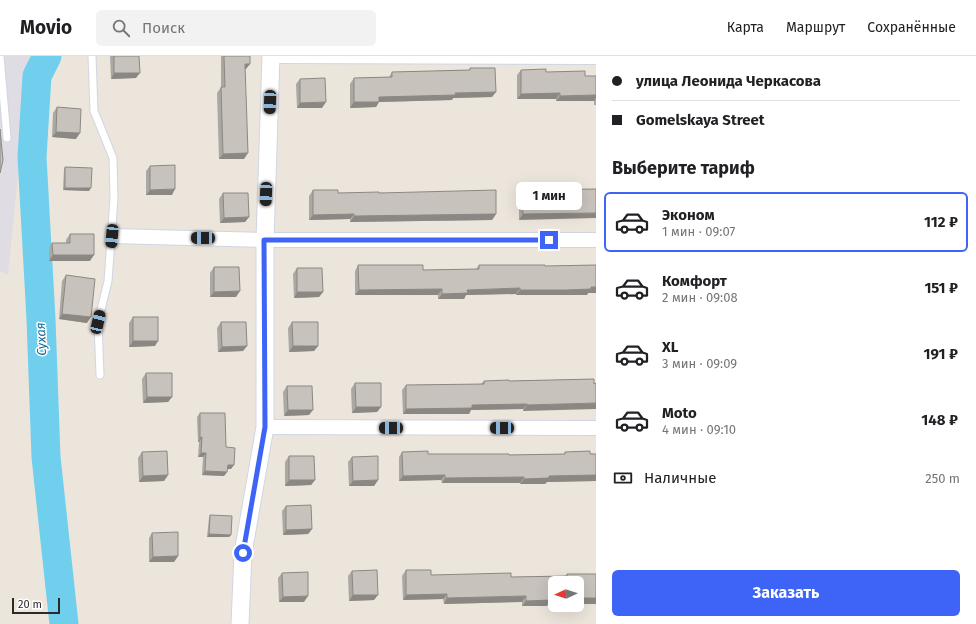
<!DOCTYPE html>
<html lang="ru">
<meta charset="utf-8">
<style>
body{margin:0;font-family:"Fira Sans",sans-serif;background:#f2f2f2;color:#202124;height:100vh;display:flex;flex-direction:column;font-size:15px;white-space:nowrap}
*{box-sizing:border-box;margin:0}
p{font-size:13px;color:#757577}
.icon{flex:none;width:22px;height:22px;fill:none;stroke:currentColor;stroke-width:2;stroke-linecap:round;stroke-linejoin:round}
.map{position:relative;flex:1;overflow:hidden}
.sheet{display:flex;flex-direction:column;background:#fff;width:380px}
.sheet>*{flex:none}
.hud{display:grid;align-content:center;height:88px;padding:0 16px;background:#fff}
.needle{width:26px;rotate:266deg}
.buttons{position:absolute;left:548px;top:520px;display:grid;gap:8px}
.buttons a{display:grid;place-items:center;width:36px;height:36px;border-radius:6px;background:#fff;box-shadow:0 4px 16px #0002;font-size:20px}
.scale{position:absolute;left:12px;bottom:10px;width:48px;box-sizing:border-box;padding-left:4px;border:2px solid #2a2a2a;border-top:0;font-size:11px;line-height:14px;white-space:nowrap;color:#2a2a2a;-webkit-text-stroke:3px #fff;paint-order:stroke}
.end{position:absolute;width:18px;height:18px;margin:-9px;border:5px solid #3d64f7;background:#fff;box-shadow:0 0 0 2px #fff}
.from{border-radius:50%}
.bubble{position:absolute;height:28px;border-radius:6px;background:#fff;box-shadow:0 4px 16px #0002;font-size:13px;font-weight:700;line-height:28px;text-align:center}
.car{position:absolute;width:12px;height:24px;margin:-12px -6px;border-radius:5px;box-shadow:0 0 3px 1px #0007;background:linear-gradient(#222 24%,#8ab4d8 0 40%,#222 0 76%,#8ab4d8 0 86%,#222 0)}
.hud b{display:flex;align-items:center;gap:14px;height:38px;font-size:15px}
.hud b+b{border-top:1px solid #e0e0e0}
.hud i{width:10px;height:10px;background:#202124}
ul{padding:0;list-style:none}
li{display:flex;align-items:center;gap:12px;height:60px;margin:0 8px 6px;padding:0 8px;border:2px solid transparent;border-radius:6px}
li div{flex:1}
li b{display:block;font-size:15px}
li em{font-style:normal;font-weight:700}
li.selected{border-color:#3d64f7}
li>.icon{width:36px;height:36px;stroke-width:1.5}
h2{padding:0 16px;font-size:18px;line-height:48px}
.pay{display:flex;align-items:center;gap:10px;height:44px;padding:0 16px;font-size:15px}
.pay p{margin-inline-start:auto}
.primary-button{display:flex;gap:8px;margin-top:auto;padding:8px 16px}
.primary-button a{flex:1;height:46px;border-radius:6px;background:#3d64f7;color:#fff;font-size:16px;font-weight:700;line-height:46px;text-align:center}
header{display:flex;align-items:center;gap:24px;box-sizing:border-box;height:56px;padding:0 20px;background:#fff;border-bottom:1px solid #e0e0e0}
header strong{font-size:19px}
nav{display:flex;gap:22px;margin-inline-start:auto;font-size:14px}
.search{width:280px;height:36px;background:#f2f2f2;display:flex;align-items:center;gap:10px;box-sizing:border-box;padding:0 14px;border-radius:6px;color:#757577;font-size:15px}
main{display:flex;flex:1;min-height:0}
.map>svg:first-child{display:block}
.industrial{fill:#dfdce4}
.lines{fill:none;stroke-linecap:round;stroke-linejoin:round}
.river{stroke:#70cfed;stroke-width:29}
.service-casing{stroke:#d1d5e3;stroke-width:9}
.minor-casing{stroke:#d1d5e3;stroke-width:16}
.tertiary-casing{stroke:#d1d5e3;stroke-width:19}
.service{stroke:#fff;stroke-width:7}
.minor{stroke:#fff;stroke-width:14}
.tertiary{stroke:#fff;stroke-width:17}
.wall{fill:#aba7a2}
.shaded-wall{fill:#8b8884}
.building{fill:#c7c2bc;stroke:#8b8884}
.route{stroke:#3d64f7;stroke-width:5}
.labels{text-anchor:middle;dominant-baseline:central;stroke-width:3;stroke-linejoin:round;paint-order:stroke}
.water-label{font-size:13px;font-style:italic;fill:#0f6d99;stroke:#fff}
</style>
<header>
<strong>Movio</strong>
<div class="search"><svg class="icon" aria-label="search" viewBox="0 0 24 24"><circle cx="10" cy="10" r="6"/><path d="M15 15l6 6"/></svg>Поиск</div>
<nav><a>Карта</a><a>Маршрут</a><a>Сохранённые</a></nav>
</header>
<main>
<div class="map">
<svg width="596" height="568" viewBox="0 0 596 568">
<rect width="100%" height="100%" fill="#ece5dc"/>
<polygon class="industrial" points="0,0 30,0 8,219 0,215"/>
<g class="lines">
<polyline class="river" points="47,0 37,20 32,101 41,263 46,401 64,568"/>
<g class="service-casing">
<g id="service">
<polyline points="0,0 7,82"/>
<polyline points="92,0 94,55 113,102 114,142 108,225 98,266 100,319"/>
</g>
</g>
<g class="minor-casing">
<g id="minor">
<polyline points="271,0 596,1"/>
<polyline points="112,180 265,184 596,184"/>
<polyline points="265,371 596,372"/>
</g>
</g>
<g class="tertiary-casing">
<polyline id="tertiary" points="240,568 243,497 265,371 265,184 271,0"/>
</g>
<use href="#service" class="service"/>
<use href="#minor" class="minor"/>
<use href="#tertiary" class="tertiary"/>
</g>
<g class="wall">
<polygon points="110,0 139,0 136,22 111,23"/>
<polygon points="221,0 250,0 250,8 245,13 244,103 219,103 217,37 221,31"/>
<polygon points="470,12 492,41 453,42 452,44 379,46 376,51 350,52 350,28 354,22 389,21 392,16 469,14"/>
<polygon points="521,14 585,20 596,20 596,49 594,49 594,45 556,45 556,43 517,43 517,19"/>
<polygon points="300,23 322,52 297,52 296,28"/>
<polygon points="57,51 76,83 52,81 53,57"/>
<polygon points="150,110 172,139 146,139 146,115"/>
<polygon points="65,111 89,135 63,134 64,113"/>
<polygon points="596,133 519,164 519,140 522,134"/>
<polygon points="313,134 338,137 379,137 496,158 492,164 350,166 350,163 309,164 309,140"/>
<polygon points="223,137 249,161 245,166 220,167 219,143"/>
<polygon points="70,178 90,205 49,205 49,192 52,187 66,187 66,184"/>
<polygon points="358,209 423,214 476,213 479,209 545,210 596,209 596,237 588,237 587,239 516,239 516,238 466,239 464,243 438,243 438,239 355,239 355,215"/>
<polygon points="214,211 236,241 210,241 210,217"/>
<polygon points="297,212 323,236 319,241 294,242 293,218"/>
<polygon points="66,219 87,267 59,263 62,225"/>
<polygon points="133,261 155,290 129,291 129,267"/>
<polygon points="221,266 247,290 243,295 218,296 217,272"/>
<polygon points="292,266 318,290 314,295 289,296 288,272"/>
<polygon points="146,317 172,341 168,346 143,347 142,323"/>
<polygon points="594,323 523,355 523,353 471,354 469,358 403,358 402,334 406,329 481,328 484,325 509,325"/>
<polygon points="355,327 381,351 377,356 352,357 351,333"/>
<polygon points="287,330 309,359 284,360 283,336"/>
<polygon points="200,357 226,391 231,413 227,413 227,416 224,420 202,419 203,401 198,401 199,386 198,386 197,361"/>
<polygon points="142,396 168,419 164,425 139,426 138,402"/>
<polygon points="402,396 428,398 509,399 564,398 565,396 596,398 596,425 547,426 545,428 520,428 520,427 442,427 441,424 399,425 399,401"/>
<polygon points="289,400 315,424 311,429 285,430 285,406"/>
<polygon points="352,401 378,424 374,430 349,430 348,406"/>
<polygon points="286,450 312,473 308,478 283,479 282,455"/>
<polygon points="210,459 231,479 229,481 207,481 209,462"/>
<polygon points="152,477 178,500 174,506 149,506 149,482"/>
<polygon points="406,514 431,519 511,521 566,520 567,518 596,518 596,548 577,548 577,527 555,527 555,548 548,548 547,550 522,550 522,546 444,548 443,543 403,544 402,520"/>
<polygon points="352,515 374,544 349,545 348,520"/>
<polygon points="282,517 304,546 279,546 278,522"/>
</g>
<g class="shaded-wall">
<polygon points="245,8 250,8 246,13 241,13"/>
<polygon points="114,17 140,17 136,22 111,23"/>
<polygon points="496,36 492,41 453,42 452,44 379,46 376,51 350,52 354,46 379,41 455,37"/>
<polygon points="560,37 556,43 517,43 521,38"/>
<polygon points="596,39 596,42 594,45 556,45 560,40"/>
<polygon points="326,46 322,52 297,52 300,47"/>
<polygon points="56,76 80,77 76,83 52,81"/>
<polygon points="248,97 244,103 219,103 223,98"/>
<polygon points="65,132 91,132 89,135 63,134"/>
<polygon points="175,133 172,139 146,139 150,134"/>
<polygon points="596,157 596,162 519,164 523,158"/>
<polygon points="354,158 350,163 309,164 313,159"/>
<polygon points="496,158 492,164 350,166 354,160"/>
<polygon points="249,161 245,166 220,167 224,162"/>
<polygon points="53,199 94,199 90,205 49,205"/>
<polygon points="591,231 596,231 596,237 588,237 587,239 516,239 520,234"/>
<polygon points="520,232 516,238 466,239 464,243 438,243 442,238 467,234"/>
<polygon points="442,233 438,239 355,239 359,234"/>
<polygon points="240,235 236,241 210,241 214,236"/>
<polygon points="297,236 323,236 319,241 294,242"/>
<polygon points="62,258 91,261 87,267 59,263"/>
<polygon points="133,285 158,285 155,290 129,291"/>
<polygon points="247,290 243,295 218,296 222,291"/>
<polygon points="293,290 318,290 314,295 289,296"/>
<polygon points="147,341 172,341 168,346 143,347"/>
<polygon points="596,347 596,353 523,355 527,349"/>
<polygon points="527,348 523,353 471,354 469,358 403,358 406,353 472,349"/>
<polygon points="356,351 381,351 377,356 352,357"/>
<polygon points="288,354 313,354 309,359 284,360"/>
<polygon points="202,381 199,386 198,386 200,382"/>
<polygon points="201,397 206,397 203,401 198,401"/>
<polygon points="228,409 234,409 231,413 225,413"/>
<polygon points="205,415 227,416 224,420 202,419"/>
<polygon points="168,419 164,425 139,426 143,420"/>
<polygon points="445,419 441,424 399,425 403,420"/>
<polygon points="596,419 596,425 547,426 545,428 520,428 524,423 549,420"/>
<polygon points="524,421 520,427 442,427 445,422"/>
<polygon points="289,424 315,424 311,429 285,430"/>
<polygon points="378,424 374,430 349,430 353,425"/>
<polygon points="312,473 308,478 283,479 286,474"/>
<polygon points="209,478 231,479 229,481 207,481"/>
<polygon points="178,500 174,506 149,506 153,501"/>
<polygon points="447,538 443,543 403,544 406,539"/>
<polygon points="353,539 378,539 374,544 349,545"/>
<polygon points="308,540 304,546 279,546 283,541"/>
<polygon points="526,540 522,546 444,548 447,542"/>
<polygon points="551,542 555,542 555,548 548,548 547,550 522,550 526,545"/>
<rect x="577" y="542" width="19" height="6"/>
</g>
<g class="building">
<polygon points="114,0 139,0 140,17 114,17"/>
<polygon points="224,0 250,0 250,8 245,8 248,97 223,98 221,31 225,31"/>
<polygon points="470,12 495,12 496,36 455,37 456,39 379,41 379,46 354,46 354,22 392,21 392,16 470,14"/>
<polygon points="546,13 546,16 585,15 585,20 596,20 596,39 560,40 560,37 521,38 521,14"/>
<polygon points="325,22 326,46 300,47 300,23"/>
<polygon points="57,51 81,53 80,77 56,76"/>
<polygon points="0,73 3,104 0,117"/>
<polygon points="175,109 175,133 150,134 150,110"/>
<polygon points="65,111 92,112 91,132 65,132"/>
<polygon points="596,133 596,157 523,158 522,134"/>
<polygon points="313,134 338,134 338,137 379,136 379,137 496,134 496,158 354,160 354,158 313,159"/>
<polygon points="223,137 248,137 249,161 224,162"/>
<polygon points="70,178 94,178 94,199 53,199 52,187 70,187"/>
<polygon points="358,209 423,209 423,214 479,213 479,209 545,209 545,210 596,209 596,231 591,231 591,233 566,234 520,234 520,232 467,234 468,237 442,238 442,233 359,234"/>
<polygon points="214,211 239,211 240,235 214,236"/>
<polygon points="297,212 322,212 323,236 297,236"/>
<polygon points="66,219 95,223 91,261 62,258"/>
<rect x="133" y="261" width="25" height="24"/>
<polygon points="221,266 246,266 247,290 222,291"/>
<polygon points="292,266 318,266 318,290 293,290"/>
<polygon points="146,317 172,317 172,341 147,341"/>
<polygon points="594,323 594,328 596,327 596,347 527,349 527,348 472,349 472,352 406,353 406,329 484,328 484,325 509,324 509,325"/>
<polygon points="355,327 381,327 381,351 356,351"/>
<polygon points="287,330 312,330 313,354 288,354"/>
<polygon points="200,357 225,357 226,391 235,392 234,409 228,409 227,416 205,415 206,397 201,397 202,381 200,382"/>
<polygon points="167,395 168,419 143,420 142,396"/>
<polygon points="428,395 428,398 509,398 509,399 565,398 565,396 590,395 590,398 596,398 596,419 549,420 549,422 524,423 524,421 445,422 445,419 403,420 402,396"/>
<polygon points="289,400 314,400 315,424 289,424"/>
<polygon points="378,400 378,424 353,425 352,401"/>
<polygon points="311,449 312,473 286,474 286,450"/>
<polygon points="210,459 232,460 231,479 209,478"/>
<polygon points="178,476 178,500 153,501 152,477"/>
<polygon points="377,514 378,539 353,539 352,515"/>
<polygon points="406,514 431,514 431,519 511,517 511,521 567,520 567,518 596,518 596,542 577,542 577,527 555,527 555,542 551,542 551,544 526,545 526,540 447,542 447,538 406,539"/>
<polygon points="308,516 308,540 283,541 282,517"/>
</g>
<g class="lines">
<polyline class="route" points="243,497 265,371 264,184 549,184"/>
</g>
<g class="labels">
<g class="water-label">
<text transform="translate(41 283) rotate(-93)">Сухая</text>
</g>
</g>
</svg>
<div class="buttons">
<a><svg class="needle" viewBox="-14 -14 28 28"><path d="M0-13l5 13h-10z" fill="#e53935"/><path d="M0 13l5-13h-10z" fill="#757577"/></svg></a>
</div>
<div class="scale">20 m</div>
<i class="end from" style="left:243px;top:497px"></i>
<i class="end" style="left:549px;top:184px"></i>
<div class="bubble" style="left:516px;top:126px;width:66px">1 мин</div>
<i class="car" style="left:270px;top:46px;rotate:182deg"></i>
<i class="car" style="left:266px;top:138px;rotate:182deg"></i>
<i class="car" style="left:112px;top:180px;rotate:185deg"></i>
<i class="car" style="left:203px;top:182px;rotate:271deg"></i>
<i class="car" style="left:98px;top:266px;rotate:13deg"></i>
<i class="car" style="left:391px;top:372px;rotate:270deg"></i>
<i class="car" style="left:502px;top:372px;rotate:270deg"></i>
</div>
<section class="sheet">
<div class="hud">
<b><i class="from"></i>улица Леонида Черкасова</b>
<b><i></i>Gomelskaya Street</b>
</div>
<h2>Выберите тариф</h2>
<ul>
<li class="selected"><svg class="icon" aria-label="car" viewBox="0 0 24 24"><path d="M5 17H2v-5l4-1 3-4h7l3 4 3 1v5h-3M9 17h6M6 11h13"/><circle cx="7" cy="17" r="2"/><circle cx="17" cy="17" r="2"/></svg><div><b>Эконом</b><p>1 мин · 09:07</p></div><em>112 ₽</em></li>
<li><svg class="icon" aria-label="car" viewBox="0 0 24 24"><path d="M5 17H2v-5l4-1 3-4h7l3 4 3 1v5h-3M9 17h6M6 11h13"/><circle cx="7" cy="17" r="2"/><circle cx="17" cy="17" r="2"/></svg><div><b>Комфорт</b><p>2 мин · 09:08</p></div><em>151 ₽</em></li>
<li><svg class="icon" aria-label="car" viewBox="0 0 24 24"><path d="M5 17H2v-5l4-1 3-4h7l3 4 3 1v5h-3M9 17h6M6 11h13"/><circle cx="7" cy="17" r="2"/><circle cx="17" cy="17" r="2"/></svg><div><b>XL</b><p>3 мин · 09:09</p></div><em>191 ₽</em></li>
<li><svg class="icon" aria-label="car" viewBox="0 0 24 24"><path d="M5 17H2v-5l4-1 3-4h7l3 4 3 1v5h-3M9 17h6M6 11h13"/><circle cx="7" cy="17" r="2"/><circle cx="17" cy="17" r="2"/></svg><div><b>Moto</b><p>4 мин · 09:10</p></div><em>148 ₽</em></li>
</ul>
<div class="pay"><svg class="icon" aria-label="cash" viewBox="0 0 24 24"><path d="M3 7h18v10H3z"/><circle cx="12" cy="12" r="2"/></svg>Наличные<p>250 m</p></div>
<div class="primary-button"><a>Заказать</a></div>
</section>
</main>
